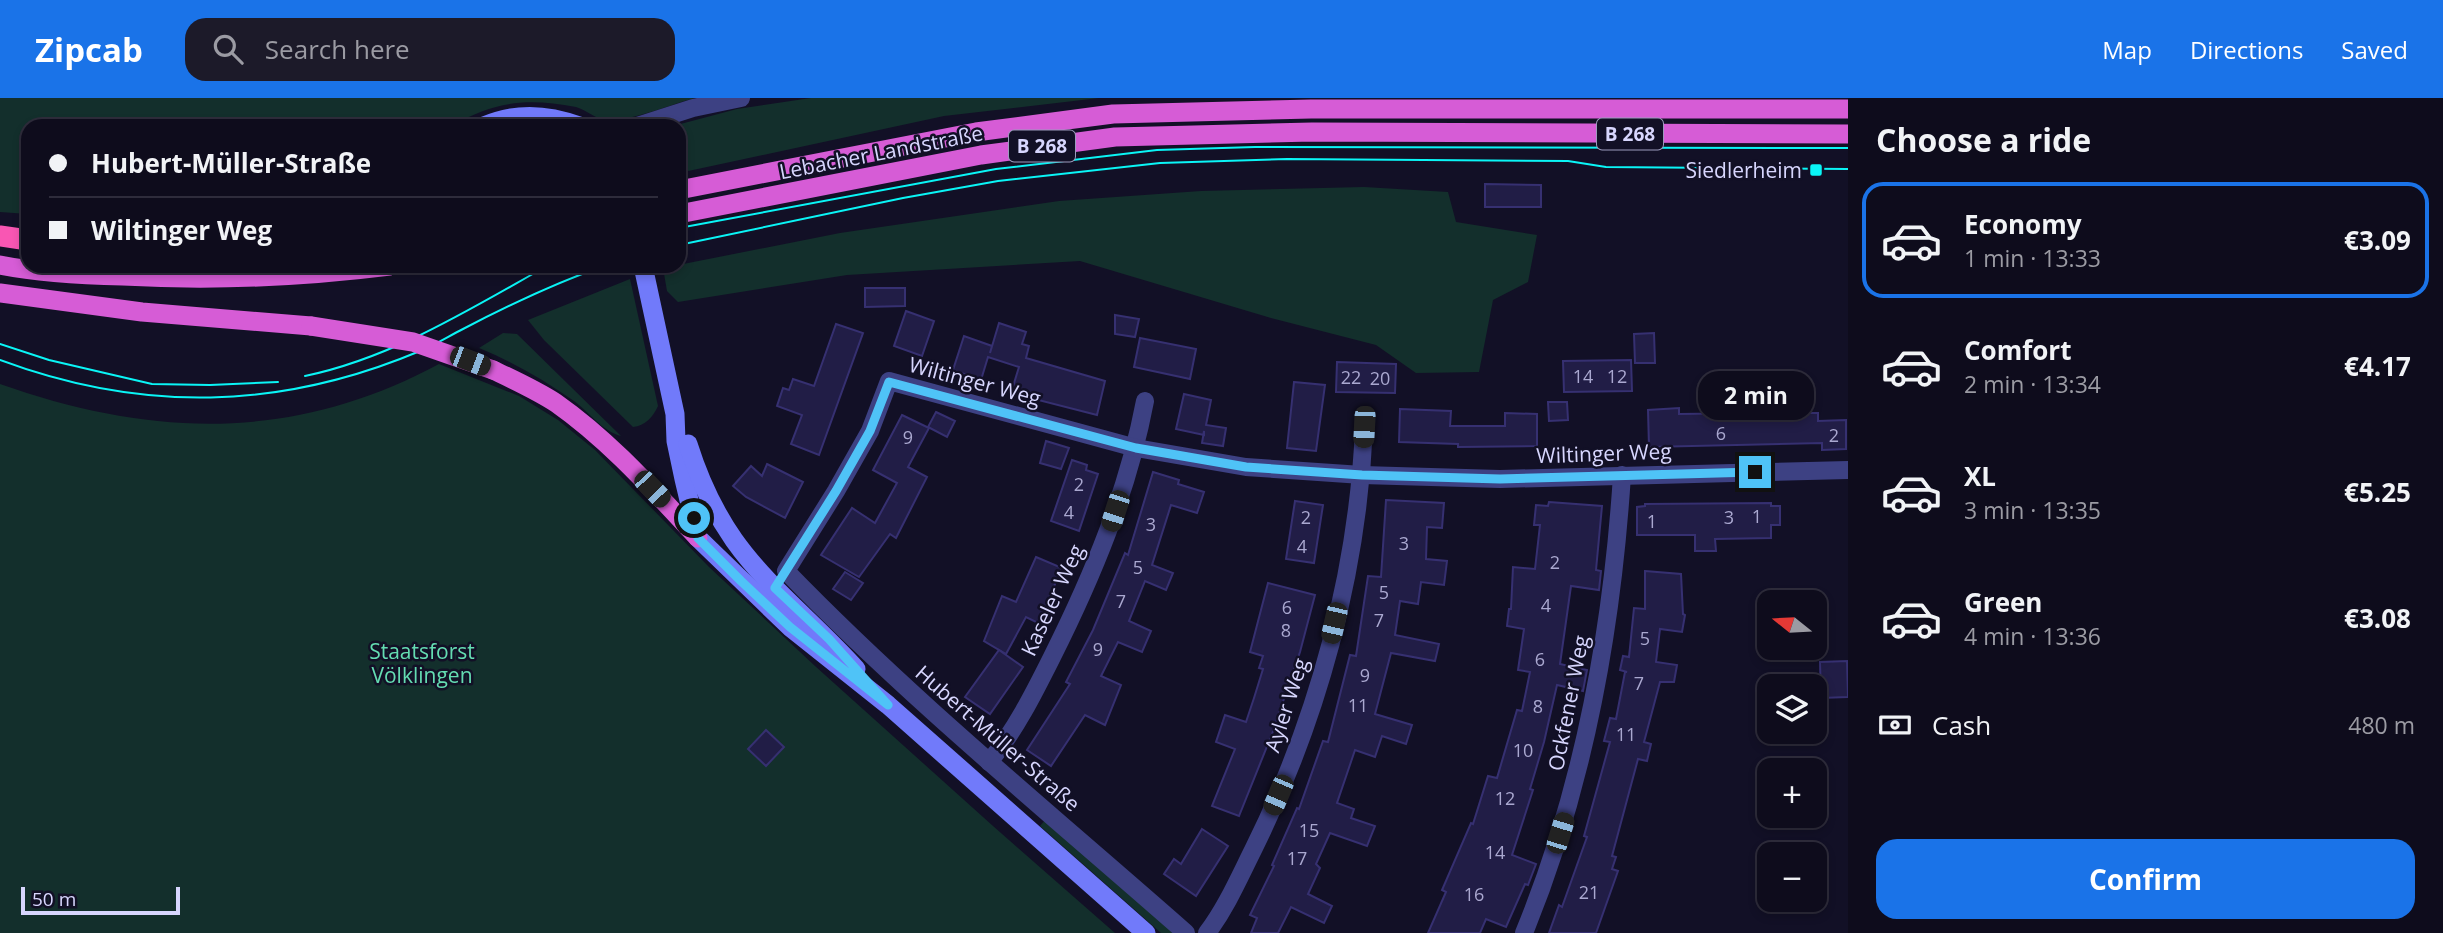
<!DOCTYPE html>
<meta charset="utf-8">
<style>
body{margin:0;font-family:"Open Sans",sans-serif;background:#1c1a29;color:#f1f3f6;height:100vh;display:flex;flex-direction:column;font-size:26px;white-space:nowrap}
*{box-sizing:border-box;margin:0}
p{font-size:23px;color:#9b9ba3}
.icon{flex:none;width:38px;height:38px;fill:none;stroke:currentColor;stroke-width:2;stroke-linecap:round;stroke-linejoin:round}
.map{position:relative;flex:1;overflow:hidden}
.details{display:flex;flex-direction:column;background:#0e0c1c;width:595px}
.details>*{flex:none}
.hud{position:absolute;left:21px;top:21px;width:665px;height:154px;border-radius:21px;box-shadow:0 4px 10px #0003,0 0 0 2px #2e2c3b;display:grid;align-content:center;height:154px;padding:0 28px;background:#0e0c1c}
.needle{width:46px;rotate:288deg}
.controls{position:absolute;left:1757px;top:492px;display:grid;gap:14px}
.controls a{display:grid;place-items:center;width:70px;height:70px;border-radius:14px;background:#0e0c1c;box-shadow:0 4px 10px #0003,0 0 0 2px #2e2c3b;font-size:35px}
.scale{position:absolute;left:21px;bottom:18px;width:159px;box-sizing:border-box;padding-left:7px;border:4px solid #d7d6fe;border-top:0;font-size:19px;line-height:24px;white-space:nowrap;color:#d7d6fe;-webkit-text-stroke:5px #121026;paint-order:stroke}
.end{position:absolute;width:32px;height:32px;margin:-16px;border:9px solid #4fc3f7;background:#111;box-shadow:0 0 0 4px #111}
.from{border-radius:50%}
.bubble{position:absolute;height:49px;border-radius:21px;background:#0e0c1c;box-shadow:0 4px 10px #0003,0 0 0 2px #2e2c3b;font-size:23px;font-weight:700;line-height:49px;text-align:center}
.car{position:absolute;width:21px;height:42px;margin:-21px -10px;border-radius:9px;box-shadow:0 0 5px 2px #0007;background:linear-gradient(#222 24%,#8ab4d8 0 40%,#222 0 76%,#8ab4d8 0 86%,#222 0)}
.hud b{display:flex;align-items:center;gap:24px;height:66px;font-size:26px}
.hud b+b{border-top:2px solid #2e2c3b}
.hud i{width:18px;height:18px;background:#f1f3f6}
ul{padding:0;list-style:none}
li{display:flex;align-items:center;gap:21px;height:116px;margin:0 14px 10px;padding:0 14px;border:4px solid transparent;border-radius:21px}
li div{flex:1}
li b{display:block;font-size:26px}
li em{font-style:normal;font-weight:700}
li.current{border-color:#1a73e8}
li>.icon{width:63px;height:63px;stroke-width:1.5}
h2{padding:0 28px;font-size:32px;line-height:84px}
.pay{display:flex;align-items:center;gap:18px;height:77px;padding:0 28px;font-size:26px}
.pay p{margin-inline-start:auto}
.cta{display:flex;gap:14px;margin-top:auto;padding:14px 28px}
.cta a{flex:1;height:80px;border-radius:21px;background:#1a73e8;color:#fff;font-size:28px;font-weight:700;line-height:80px;text-align:center}
header{display:flex;align-items:center;gap:42px;box-sizing:border-box;height:98px;padding:0 35px;background:#1a73e8;color:#fff}
header strong{font-size:33px}
nav{display:flex;gap:38px;margin-inline-start:auto;font-size:24px}
.search{width:490px;height:63px;background:#1c1a29;display:flex;align-items:center;gap:18px;box-sizing:border-box;padding:0 24px;border-radius:21px;color:#9b9ba3;font-size:26px}
main{display:flex;flex:1;min-height:0}
.map>svg:first-child{display:block}
.green{fill:#132f2c}
.building{fill:#211d46;stroke:#363071;stroke-width:2}
.lines{fill:none;stroke-linecap:round;stroke-linejoin:round}
.minor{stroke:#3d4183;stroke-width:18}
.secondary{stroke:#717afa;stroke-width:19}
.trunk{stroke:#d65cd6;stroke-width:19}
.motorway{stroke:#f956b3;stroke-width:21}
.tram{stroke:#0af5f6;stroke-width:2}
.trunk-bridge{stroke:#d65cd6;stroke-width:19}
.route{stroke:#4fc3f7;stroke-width:9}
.poi-dot{fill:#0af5f6;stroke:#121026;stroke-width:2.5}
.labels{text-anchor:middle;dominant-baseline:central;stroke-width:5;stroke-linejoin:round;paint-order:stroke}
.number-label{font-size:18px;fill:#aaa8d0}
.shield{fill:#121026;stroke:#9c9bbd;stroke-width:2}
.shield-label{font-size:19px;font-weight:bold;fill:#d7d6fe}
.street-label{font-size:21px;fill:#d7d6fe;stroke:#121026}
.poi-label{font-size:21px;fill:#d7d6fe;stroke:#121026;text-anchor:end}
.park-label{font-size:21px;fill:#64dcb2;stroke:#121026}
</style>
<header>
<strong>Zipcab</strong>
<div class="search"><svg class="icon" aria-label="search" viewBox="0 0 24 24"><circle cx="10" cy="10" r="6"/><path d="M15 15l6 6"/></svg>Search here</div>
<nav><a>Map</a><a>Directions</a><a>Saved</a></nav>
</header>
<main>
<div class="map">
<svg width="1848" height="835" viewBox="0 0 1848 835">
<rect width="100%" height="100%" fill="#121026"/>
<g class="green">
<path d="M0,0H695C672,6 626,25 606,22C595,21 587,12 576,9C527,0 495,3 452,28H28V116L0,114Z"/>
<polygon points="811,0 1099,0 944,18 679,75 679,28 673,28 737,11"/>
<polygon points="1364,89 1448,94 1456,124 1537,137 1528,184 1493,202 1479,274 1416,275 1376,247 1271,220 1080,163 847,177 678,204 667,193 663,170 840,135 1059,103 1201,93"/>
<path d="M630,181L658,308C653,319 645,328 633,329L544,242L528,222Z"/>
<path d="M503,235L517,236L621,338C602,333 590,315 574,303C544,282 513,264 479,250Z"/>
<path d="M439,266L519,298L558,322L595,352L709,469L815,568L993,728L1115,835H0V286C153,340 294,344 439,266Z"/>
<polygon points="1046,721 1175,835 1161,835 1040,728"/>
</g>
<g class="building">
<polygon points="1485,86 1541,87 1541,109 1485,109"/>
<polygon points="865,190 905,190 905,208 865,209"/>
<polygon points="906,213 934,223 922,258 894,248"/>
<polygon points="1115,217 1139,221 1135,239 1115,236"/>
<polygon points="999,225 1026,234 1022,246 1029,248 1026,260 1105,283 1097,317 1011,295 1019,269 988,259 981,282 953,272 964,238 992,248 990,255"/>
<polygon points="836,226 863,235 819,357 791,346 802,317 777,308 783,290 789,292 793,281 814,288"/>
<polygon points="1654,235 1655,265 1635,265 1634,236"/>
<polygon points="1140,240 1196,251 1190,281 1134,269"/>
<polygon points="1631,262 1632,293 1564,294 1563,263"/>
<polygon points="1337,264 1396,266 1395,295 1336,294"/>
<polygon points="1294,284 1325,287 1316,353 1287,350"/>
<polygon points="1184,296 1211,302 1206,327 1226,330 1223,348 1202,345 1204,333 1204,337 1176,331"/>
<polygon points="1760,302 1790,302 1790,315 1818,315 1818,323 1846,322 1846,351 1822,352 1822,345 1649,349 1648,312 1679,310 1679,316 1760,315"/>
<polygon points="1548,304 1567,304 1568,322 1549,323"/>
<polygon points="1400,311 1451,313 1450,328 1505,328 1505,315 1537,316 1537,348 1458,349 1458,346 1399,344"/>
<polygon points="936,314 955,323 947,339 928,329"/>
<polygon points="902,317 929,330 908,369 927,379 896,440 890,436 859,479 821,457 852,410 875,425 897,385 873,372"/>
<polygon points="1046,343 1069,350 1061,371 1040,365"/>
<polygon points="1072,362 1087,367 1086,372 1098,376 1079,433 1051,423"/>
<polygon points="767,366 803,384 785,420 746,399 733,388 751,368 762,378"/>
<polygon points="1153,374 1179,382 1178,386 1204,394 1197,415 1171,407 1152,467 1173,475 1166,492 1145,483 1129,523 1151,533 1142,554 1118,544 1101,578 1121,587 1105,627 1085,617 1051,668 1027,652 1070,586 1066,584 1093,532 1125,455 1128,457"/>
<polygon points="1386,402 1444,405 1442,430 1427,429 1426,461 1447,463 1444,487 1421,484 1418,506 1400,503 1395,537 1439,546 1435,563 1391,555 1375,616 1412,627 1406,646 1382,638 1375,659 1355,652 1337,705 1354,711 1351,720 1375,728 1367,748 1330,735 1316,766 1320,770 1308,796 1332,808 1324,825 1291,809 1278,835 1251,835 1257,820 1250,817 1274,768 1272,767 1297,710 1299,711 1323,643 1328,644 1350,557 1356,558 1368,478 1381,479"/>
<polygon points="1295,403 1323,407 1314,465 1286,461"/>
<polygon points="1549,404 1602,408 1596,472 1601,473 1599,492 1571,488 1560,566 1587,572 1583,593 1557,587 1544,644 1530,691 1533,692 1512,757 1536,766 1528,787 1525,786 1506,829 1486,821 1480,835 1428,835 1446,794 1442,792 1471,725 1473,726 1488,678 1497,680 1517,612 1522,613 1530,574 1518,572 1524,531 1507,528 1509,511 1511,511 1513,469 1535,471 1540,427 1534,427 1536,407 1548,408"/>
<polygon points="1771,405 1771,408 1780,408 1780,427 1771,427 1771,440 1715,441 1716,453 1695,453 1695,437 1637,437 1637,409 1645,408 1645,406"/>
<polygon points="1036,459 1062,470 1038,525 1026,519 1006,556 984,543 1002,498 1016,504"/>
<polygon points="1645,473 1681,476 1683,516 1685,517 1682,534 1660,531 1656,564 1677,567 1674,584 1660,584 1644,644 1651,646 1647,663 1638,661 1612,758 1616,759 1612,771 1618,773 1596,835 1549,835 1559,807 1562,809 1587,739 1584,738 1610,644 1604,643 1610,620 1616,621 1625,574 1627,574 1620,572 1623,558 1629,559 1634,510 1645,511"/>
<polygon points="845,474 863,485 851,502 833,491"/>
<polygon points="1268,485 1315,497 1300,554 1272,636 1239,718 1212,708 1235,651 1216,644 1225,617 1246,624 1254,600 1263,571 1259,570 1263,558 1250,554"/>
<polygon points="999,552 1023,569 990,616 965,599"/>
<polygon points="1847,563 1848,599 1821,600 1820,564"/>
<polygon points="766,632 784,649 766,668 748,651"/>
<polygon points="1202,731 1228,748 1196,798 1164,776 1174,761 1181,766"/>
</g>
<g class="lines">
<g class="minor">
<polyline points="637,28 693,10 741,0"/>
<path d="M989,664C1015,633 1034,595 1052,559C1093,477 1128,393 1145,303"/>
<path d="M1186,835C1051,716 911,602 786,473L836,393L870,333L889,283L1136,350L1246,369L1362,377L1500,381L1848,372"/>
<path d="M1207,835C1226,810 1239,780 1253,752C1318,621 1358,474 1364,329"/>
<path d="M1524,835C1584,689 1612,534 1622,377"/>
</g>
<g class="secondary">
<path d="M484,28C516,14 547,16 579,28"/>
<polyline points="643,168 675,316 676,343 684,381 698,440 790,529 888,607 1146,835"/>
<path d="M688,346C699,381 713,412 734,442C768,490 817,527 856,571"/>
</g>
<g class="trunk">
<polyline points="679,92 976,34 1113,16 1311,11 1848,11"/>
<polyline points="679,116 981,57 1115,39 1312,34 1848,36"/>
<path d="M0,167C40,175 82,177 123,178C212,183 302,179 390,168"/>
<polyline points="0,195 142,214 311,228"/>
<path d="M493,272C514,282 536,292 556,305C610,343 653,392 698,440"/>
</g>
<polyline class="motorway" points="0,138 28,142"/>
<g class="tram">
<polyline points="679,130 996,71 1157,52 1255,49 1848,50"/>
<polyline points="679,147 903,100 998,83 1160,65 1287,61 1568,63 1606,69 1848,71"/>
<polyline points="0,246 49,262 152,286 210,287 278,284"/>
<path d="M0,262C142,315 280,312 420,253C435,247 449,238 463,231C509,207 555,185 604,168"/>
<path d="M305,278C392,260 470,211 547,168"/>
</g>
<polyline class="trunk-bridge" points="311,228 413,244 493,272"/>
</g>
<g class="lines">
<polyline class="route" points="694,420 698,440 741,483 790,529 888,607 829,541 775,490 836,393 870,333 889,284 1136,350 1246,369 1362,377 1500,381 1755,374"/>
</g>
<rect class="poi-dot" x="1809" y="65" width="14" height="14" rx="3.5"/>
<g class="labels">
<g class="number-label">
<text x="1583" y="278">14</text>
<text x="1617" y="278">12</text>
<text x="1351" y="279">22</text>
<text x="1380" y="280">20</text>
<text x="1721" y="335">6</text>
<text x="1834" y="337">2</text>
<text x="908" y="339">9</text>
<text x="1079" y="386">2</text>
<text x="1069" y="414">4</text>
<text x="1757" y="418">1</text>
<text x="1306" y="419">2</text>
<text x="1729" y="419">3</text>
<text x="1652" y="423">1</text>
<text x="1151" y="426">3</text>
<text x="1404" y="445">3</text>
<text x="1302" y="448">4</text>
<text x="1555" y="464">2</text>
<text x="1138" y="469">5</text>
<text x="1384" y="494">5</text>
<text x="1121" y="503">7</text>
<text x="1546" y="507">4</text>
<text x="1287" y="509">6</text>
<text x="1379" y="522">7</text>
<text x="1286" y="532">8</text>
<text x="1645" y="540">5</text>
<text x="1098" y="551">9</text>
<text x="1540" y="561">6</text>
<text x="1365" y="577">9</text>
<text x="1639" y="585">7</text>
<text x="1358" y="607">11</text>
<text x="1538" y="608">8</text>
<text x="1626" y="636">11</text>
<text x="1523" y="652">10</text>
<text x="1505" y="700">12</text>
<text x="1309" y="732">15</text>
<text x="1495" y="754">14</text>
<text x="1297" y="760">17</text>
<text x="1589" y="794">21</text>
<text x="1474" y="796">16</text>
</g>
<g class="shield">
<rect x="1597" y="20.5" width="66" height="31" rx="5"/>
<rect x="1009" y="32.5" width="66" height="31" rx="5"/>
</g>
<g class="shield-label">
<text x="1630" y="36">B 268</text>
<text x="1042" y="48">B 268</text>
</g>
<g class="street-label">
<text transform="translate(881 54) rotate(-11)">Lebacher Landstraße</text>
<text transform="translate(975 283) rotate(15)">Wiltinger Weg</text>
<text transform="translate(1604 355) rotate(-2)">Wiltinger Weg</text>
<text transform="translate(1052 502) rotate(-65)">Kaseler Weg</text>
<text transform="translate(1568 605) rotate(-79)">Ockfener Weg</text>
<text transform="translate(1286 607) rotate(-72)">Ayler Weg</text>
<text transform="translate(998 640) rotate(41)">Hubert-Müller-Straße</text>
</g>
<g class="poi-label">
<text x="1802" y="72">Siedlerheim</text>
</g>
<g class="park-label">
<text x="422" y="553">Staatsforst<tspan x="422" dy="24">Völklingen</tspan></text>
</g>
</g>
</svg>
<div class="controls">
<a><svg class="needle" viewBox="-14 -14 28 28"><path d="M0-13l5 13h-10z" fill="#e53935"/><path d="M0 13l5-13h-10z" fill="#9b9ba3"/></svg></a>
<a><svg class="icon" aria-label="layers" viewBox="0 0 24 24"><path d="M12 4l9 5-9 5-9-5zM3 14l9 5 9-5"/></svg></a>
<a>+</a>
<a>−</a>
</div>
<div class="scale">50 m</div>
<i class="end from" style="left:694px;top:420px"></i>
<i class="end" style="left:1755px;top:374px"></i>
<div class="bubble" style="left:1698px;top:273px;width:116px">2 min</div>
<i class="car" style="left:470px;top:263px;rotate:111deg"></i>
<i class="car" style="left:1364px;top:329px;rotate:183deg"></i>
<i class="car" style="left:652px;top:391px;rotate:136deg"></i>
<i class="car" style="left:1115px;top:413px;rotate:198deg"></i>
<i class="car" style="left:1334px;top:525px;rotate:193deg"></i>
<i class="car" style="left:1278px;top:697px;rotate:203deg"></i>
<i class="car" style="left:1560px;top:735px;rotate:17deg"></i>
<div class="hud">
<b><i class="from"></i>Hubert-Müller-Straße</b>
<b><i></i>Wiltinger Weg</b>
</div>
</div>
<section class="details">
<h2>Choose a ride</h2>
<ul>
<li class="current"><svg class="icon" aria-label="car" viewBox="0 0 24 24"><path d="M5 17H2v-5l4-1 3-4h7l3 4 3 1v5h-3M9 17h6M6 11h13"/><circle cx="7" cy="17" r="2"/><circle cx="17" cy="17" r="2"/></svg><div><b>Economy</b><p>1 min · 13:33</p></div><em>€3.09</em></li>
<li><svg class="icon" aria-label="car" viewBox="0 0 24 24"><path d="M5 17H2v-5l4-1 3-4h7l3 4 3 1v5h-3M9 17h6M6 11h13"/><circle cx="7" cy="17" r="2"/><circle cx="17" cy="17" r="2"/></svg><div><b>Comfort</b><p>2 min · 13:34</p></div><em>€4.17</em></li>
<li><svg class="icon" aria-label="car" viewBox="0 0 24 24"><path d="M5 17H2v-5l4-1 3-4h7l3 4 3 1v5h-3M9 17h6M6 11h13"/><circle cx="7" cy="17" r="2"/><circle cx="17" cy="17" r="2"/></svg><div><b>XL</b><p>3 min · 13:35</p></div><em>€5.25</em></li>
<li><svg class="icon" aria-label="car" viewBox="0 0 24 24"><path d="M5 17H2v-5l4-1 3-4h7l3 4 3 1v5h-3M9 17h6M6 11h13"/><circle cx="7" cy="17" r="2"/><circle cx="17" cy="17" r="2"/></svg><div><b>Green</b><p>4 min · 13:36</p></div><em>€3.08</em></li>
</ul>
<div class="pay"><svg class="icon" aria-label="cash" viewBox="0 0 24 24"><path d="M3 7h18v10H3z"/><circle cx="12" cy="12" r="2"/></svg>Cash<p>480 m</p></div>
<div class="cta"><a>Confirm</a></div>
</section>
</main>
